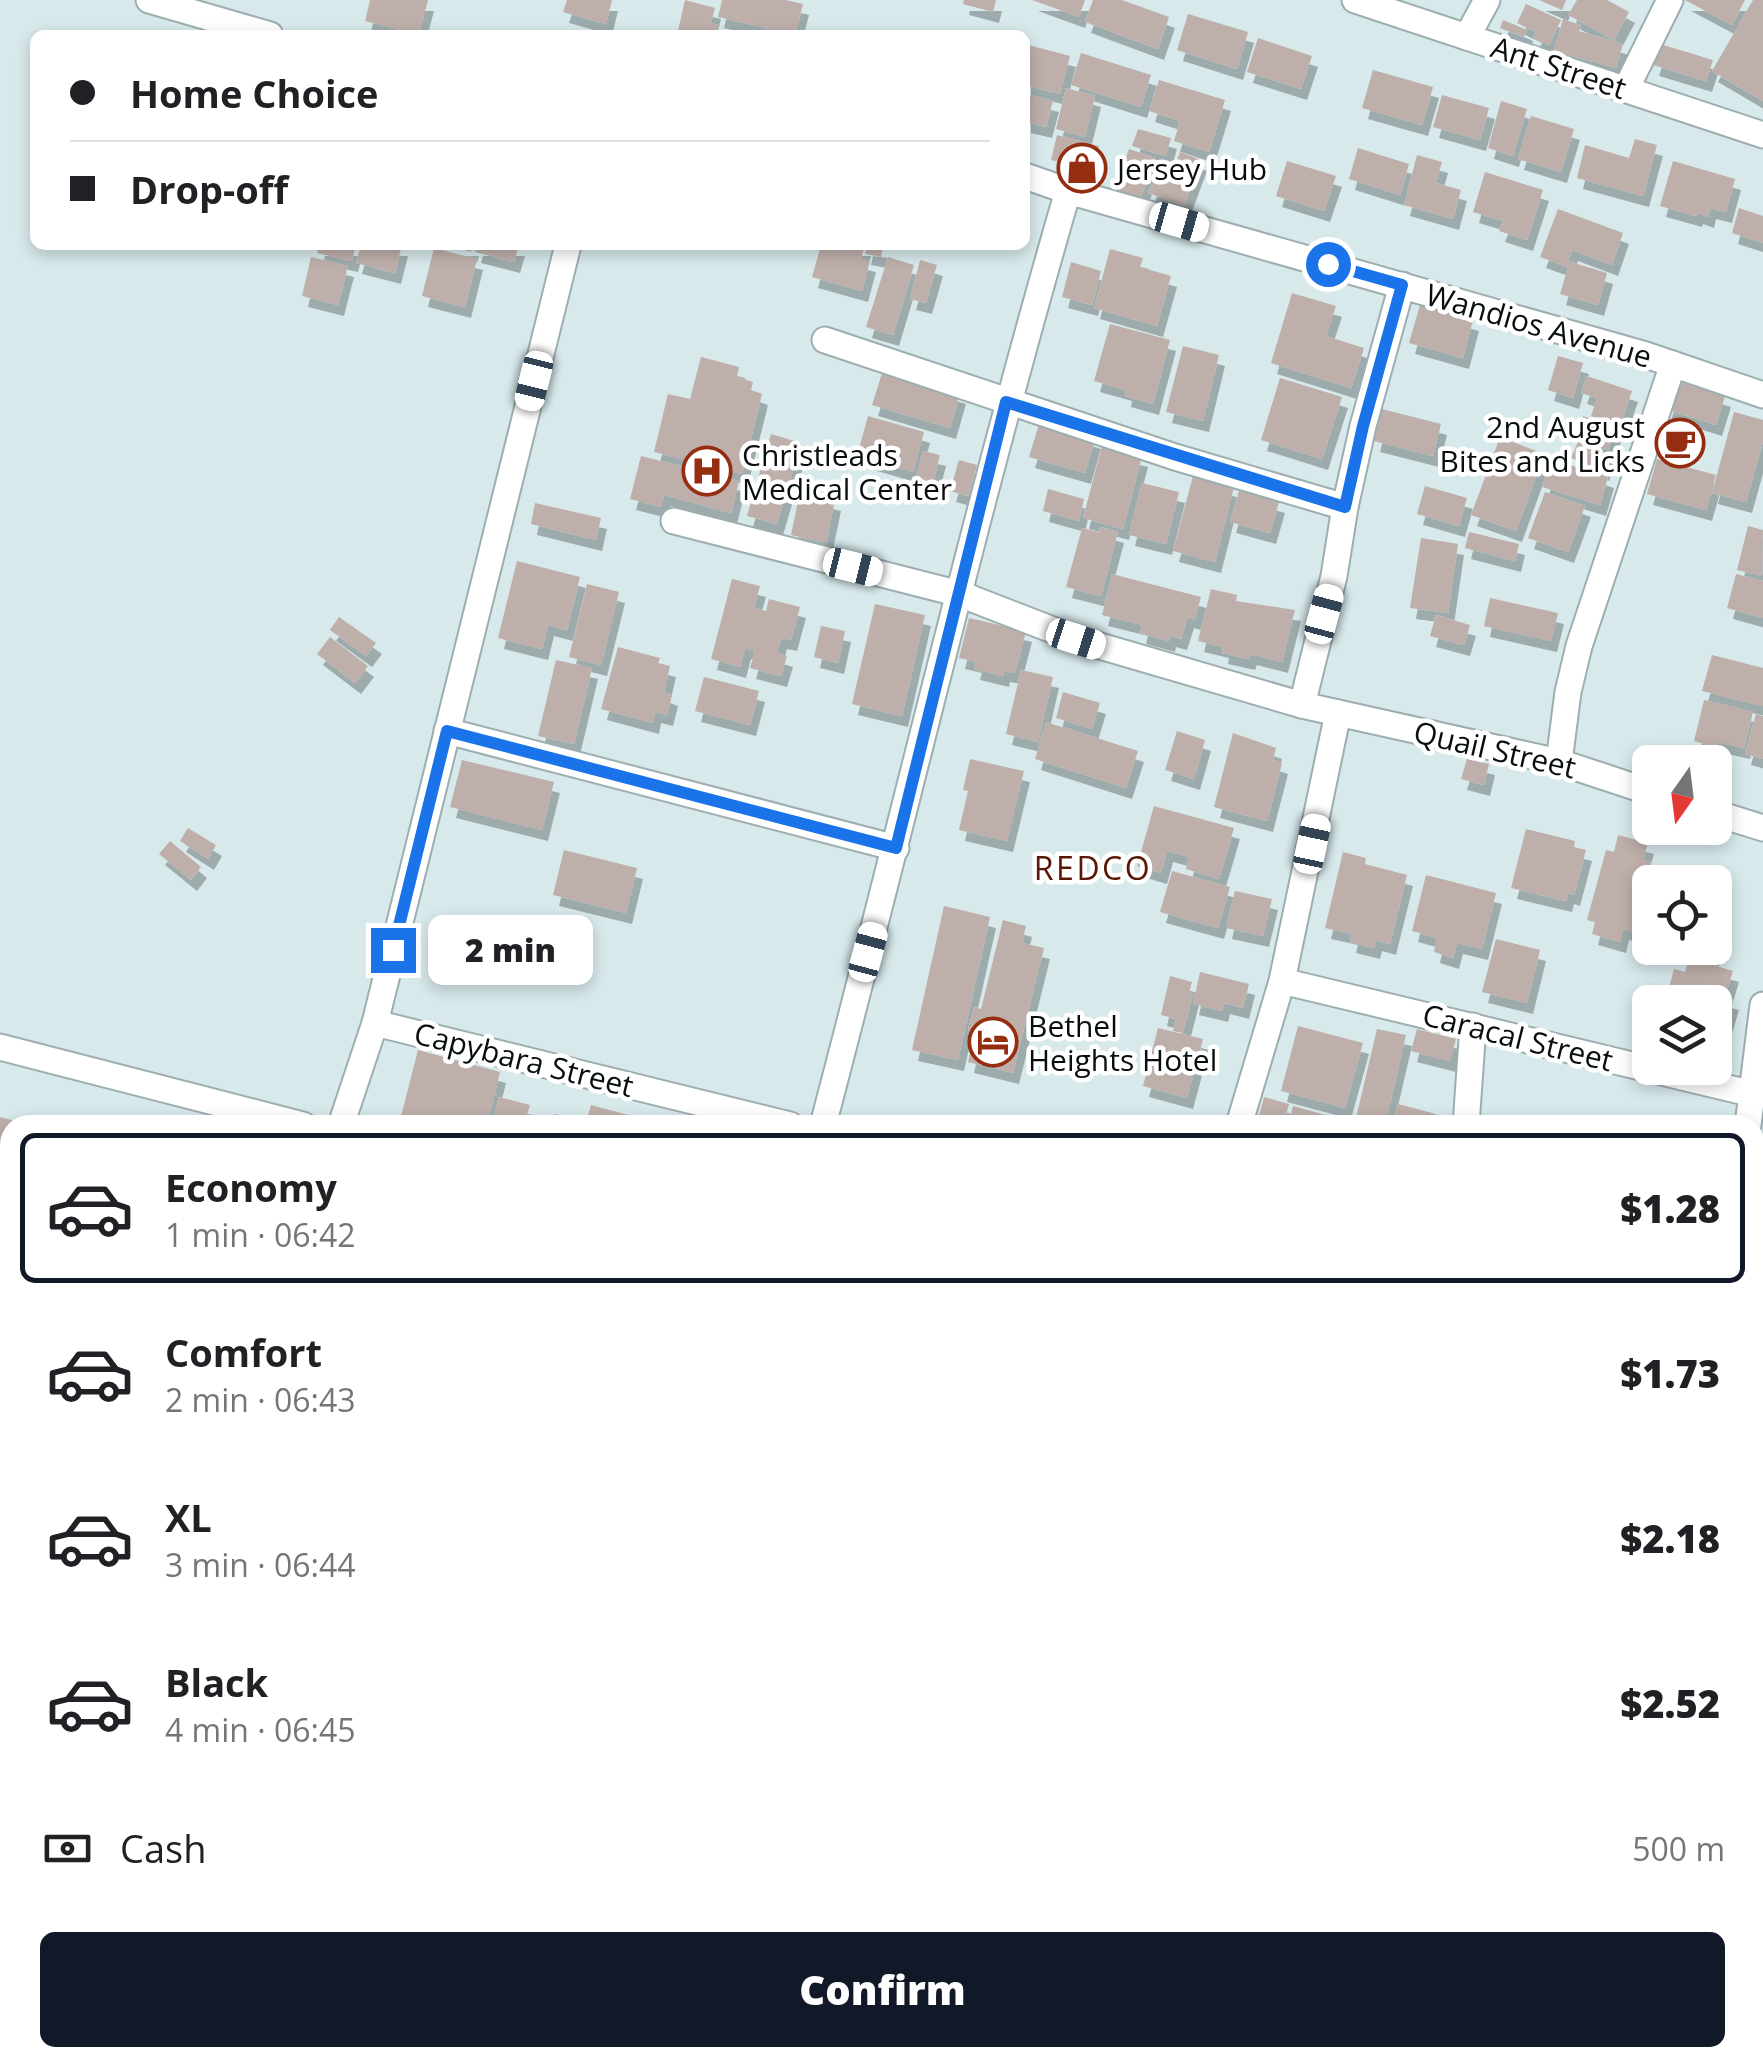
<!DOCTYPE html>
<meta charset="utf-8">
<style>
body{margin:0;font-family:"Open Sans",sans-serif;background:#f2f2f2;color:#202124;height:100vh;display:flex;flex-direction:column;font-size:38px;white-space:nowrap}
*{box-sizing:border-box;margin:0}
p{font-size:32px;color:#757577}
.icon{flex:none;width:55px;height:55px;fill:none;stroke:currentColor;stroke-width:2;stroke-linecap:round;stroke-linejoin:round}
.map{position:relative;flex:1;overflow:hidden}
.sheet{position:absolute;left:0px;top:1115px;width:1765px;height:952px;display:flex;flex-direction:column;background:#fff;border-radius:30px 30px 0 0;box-shadow:0 5px 15px #0003}
.sheet>*{flex:none}
.guide{position:absolute;left:30px;top:30px;width:1000px;height:220px;border-radius:15px;box-shadow:0 5px 15px #0003;display:grid;align-content:center;height:220px;padding:0 40px;background:#fff}
.needle{width:65px;rotate:194deg}
.buttons{position:absolute;left:1632px;top:745px;display:grid;gap:20px}
.buttons a{display:grid;place-items:center;width:100px;height:100px;border-radius:15px;background:#fff;box-shadow:0 5px 15px #0003;font-size:50px}
.end{position:absolute;width:45px;height:45px;margin:-22px;border:12px solid #1a73e8;background:#fff;box-shadow:0 0 0 5px #fff}
.from{border-radius:50%}
.bubble{position:absolute;height:70px;border-radius:15px;background:#fff;box-shadow:0 5px 15px #0003;font-size:32px;font-weight:800;line-height:70px;text-align:center}
.car{position:absolute;width:30px;height:60px;margin:-30px -15px;border-radius:12px;box-shadow:0 0 8px 2px #0007;background:linear-gradient(#fff 24%,#345 0 40%,#fff 0 76%,#345 0 86%,#fff 0)}
.guide b{display:flex;align-items:center;gap:35px;height:95px;font-size:38px}
.guide b+b{border-top:2px solid #e0e0e0}
.guide i{width:25px;height:25px;background:#202124}
ul{padding:18px 0 0;list-style:none}
li{display:flex;align-items:center;gap:30px;height:150px;margin:0 20px 15px;padding:0 20px;border:5px solid transparent;border-radius:15px}
li div{flex:1}
li b{display:block;font-size:38px}
li em{font-style:normal;font-weight:800}
li.selected{border-color:#111827}
li>.icon{width:90px;height:90px;stroke-width:1.5}
.pay{display:flex;align-items:center;gap:25px;height:110px;padding:0 40px;font-size:38px}
.pay p{margin-inline-start:auto}
.button{display:flex;gap:20px;margin-top:auto;padding:20px 40px}
.button a{flex:1;height:115px;border-radius:15px;background:#111827;color:#fff;font-size:40px;font-weight:800;line-height:115px;text-align:center}
.map>svg:first-child{display:block}
.lines{fill:none;stroke-linecap:round;stroke-linejoin:round}
.stream{stroke:#2e767e;stroke-width:8}
.building{fill:#beafaa;filter:url(#shadow)}
.minor-casing{stroke:#9daeb0;stroke-width:29}
.minor{stroke:#fff;stroke-width:25}
.route{stroke:#1a73e8;stroke-width:12}
.labels{text-anchor:middle;dominant-baseline:central;stroke-width:9;stroke-linejoin:round;paint-order:stroke}
.street-label{font-size:30px;fill:#080e0f;stroke:#fff}
.poi-label{font-size:30px;fill:#080e0f;stroke:#fff;text-anchor:start}
.neighbourhood-label{font-size:32px;letter-spacing:2.5px;fill:#581605;stroke:#fff}
</style>
<div class="map">
<svg width="1763" height="2067" viewBox="0 0 1763 2067">
<defs>
<filter id="shadow"><feDropShadow dx="6" dy="11" stdDeviation="0" flood-color="#0004"/></filter>
</defs>
<rect width="100%" height="100%" fill="#d7e9eb"/>
<g class="lines">
<polyline class="stream" points="1721,2058 1757,2067"/>
</g>
<g class="building">
<polygon points="370,0 428,0 419,34 365,21"/>
<polygon points="567,0 612,0 606,24 563,12"/>
<polygon points="685,0 715,8 711,23 718,25 715,35 677,35"/>
<polygon points="722,0 786,0 803,4 795,35 718,17"/>
<polygon points="964,0 996,0 993,12 963,4"/>
<polygon points="1032,0 1085,0 1079,17"/>
<polygon points="1093,0 1122,0 1169,17 1158,49 1085,22"/>
<polygon points="1539,0 1566,0 1562,10"/>
<polygon points="1577,0 1607,0 1629,12 1614,40 1568,15"/>
<polygon points="1685,0 1745,0 1732,25"/>
<polygon points="1753,0 1763,0 1763,101 1712,71"/>
<polygon points="1526,4 1561,20 1549,45 1533,38 1536,32 1517,23"/>
<polygon points="1188,14 1248,32 1237,69 1177,50"/>
<polygon points="1563,19 1581,25 1579,31 1623,44 1616,68 1554,51"/>
<polygon points="1503,20 1527,30 1524,37 1500,28"/>
<polygon points="1258,38 1312,56 1301,89 1247,72"/>
<polygon points="1025,44 1070,56 1060,94 1025,85"/>
<polygon points="1660,44 1713,60 1706,81 1653,65"/>
<polygon points="1081,53 1151,75 1141,107 1071,85"/>
<polygon points="1373,70 1433,87 1422,125 1362,108"/>
<polygon points="1159,80 1225,100 1209,152 1174,141 1180,121 1149,111"/>
<polygon points="1066,88 1095,96 1085,137 1056,129"/>
<polygon points="1025,94 1053,101 1046,127 1025,122"/>
<polygon points="1442,95 1489,108 1480,140 1433,127"/>
<polygon points="1501,101 1527,109 1513,156 1488,148"/>
<polygon points="1531,116 1574,129 1561,172 1518,159"/>
<polygon points="1138,129 1171,138 1166,156 1132,146"/>
<polygon points="1057,135 1099,146 1093,170 1051,160"/>
<polygon points="1635,139 1657,145 1643,196 1577,178 1585,145 1629,158"/>
<polygon points="1358,148 1409,164 1400,195 1349,179"/>
<polygon points="1129,149 1155,158 1140,200 1114,191"/>
<polygon points="1180,152 1201,160 1184,206 1148,193 1157,171 1171,176"/>
<polygon points="1417,155 1442,162 1436,183 1461,190 1453,219 1404,205"/>
<polygon points="1287,161 1336,176 1324,211 1276,196"/>
<polygon points="1673,161 1735,179 1726,212 1710,208 1708,217 1697,213 1696,216 1660,206"/>
<polygon points="1485,172 1543,190 1527,240 1499,231 1503,221 1473,212"/>
<polygon points="1739,208 1763,216 1763,243 1732,233"/>
<polygon points="1558,209 1623,233 1612,265 1572,250 1568,261 1607,273 1598,305 1560,294 1568,267 1540,257"/>
<polygon points="319,245 356,245 352,261 317,253"/>
<polygon points="361,245 402,245 395,273 356,263"/>
<polygon points="448,245 473,245 471,252"/>
<polygon points="477,245 519,245 514,262 475,252"/>
<polygon points="821,245 865,245 861,259 870,261 862,291 812,277"/>
<polygon points="867,245 883,247 881,257 865,254"/>
<polygon points="434,248 477,259 465,307 422,296"/>
<polygon points="1110,249 1143,258 1140,267 1171,276 1157,326 1094,308"/>
<polygon points="311,257 348,266 338,305 302,296"/>
<polygon points="888,257 914,265 893,335 866,327"/>
<polygon points="920,260 937,265 926,303 910,299"/>
<polygon points="1071,262 1101,271 1092,305 1062,297"/>
<polygon points="1292,293 1336,306 1326,336 1364,348 1351,388 1271,363"/>
<polygon points="1420,305 1473,320 1463,358 1409,343"/>
<polygon points="1110,324 1170,340 1153,404 1125,396 1126,390 1094,381"/>
<polygon points="1183,346 1219,355 1203,421 1166,412"/>
<polygon points="1558,356 1583,363 1573,398 1548,390"/>
<polygon points="701,357 739,367 737,377 753,382 751,390 762,394 742,474 654,452 668,394 690,399"/>
<polygon points="883,370 960,393 950,428 872,405"/>
<polygon points="1587,376 1632,391 1620,426 1591,416 1597,398 1581,393"/>
<polygon points="1280,378 1342,397 1322,459 1261,440"/>
<polygon points="1675,380 1725,396 1716,425 1665,409"/>
<polygon points="1382,409 1441,424 1433,456 1374,441"/>
<polygon points="1734,412 1763,420 1763,441 1746,502 1712,493"/>
<polygon points="868,416 924,432 913,472 857,456"/>
<polygon points="1583,416 1616,428 1608,450 1575,438"/>
<polygon points="1040,421 1095,438 1085,473 1029,457"/>
<polygon points="771,434 801,443 777,524 747,516"/>
<polygon points="1500,437 1544,454 1516,531 1471,515"/>
<polygon points="1578,442 1609,454 1603,470 1571,458"/>
<polygon points="1102,446 1142,456 1123,529 1083,518"/>
<polygon points="923,451 940,455 933,482 916,478"/>
<polygon points="641,456 739,481 731,513 664,495 661,507 630,499"/>
<polygon points="1551,459 1608,477 1600,505 1542,487"/>
<polygon points="1657,459 1716,475 1706,510 1647,494"/>
<polygon points="959,460 977,465 968,496 950,491"/>
<polygon points="1193,476 1234,487 1215,562 1173,551"/>
<polygon points="1142,483 1179,492 1166,544 1129,535"/>
<polygon points="1425,486 1467,498 1459,526 1417,514"/>
<polygon points="1048,489 1084,499 1079,521 1043,511"/>
<polygon points="1239,491 1279,502 1270,533 1230,522"/>
<polygon points="800,492 835,500 826,543 791,535"/>
<polygon points="1545,492 1585,506 1568,552 1528,538"/>
<polygon points="535,503 601,518 596,540 531,524"/>
<polygon points="1748,526 1763,530 1762,576 1737,570"/>
<polygon points="1100,527 1118,532 1101,596 1066,587 1082,528 1099,532"/>
<polygon points="1469,532 1519,544 1515,561 1465,548"/>
<polygon points="1421,538 1458,544 1448,613 1410,608"/>
<polygon points="517,561 580,577 567,630 548,625 542,649 498,638"/>
<polygon points="1112,574 1201,597 1195,619 1188,617 1181,639 1170,636 1169,641 1140,633 1142,625 1102,615"/>
<polygon points="1736,574 1763,581 1763,618 1727,608"/>
<polygon points="732,579 760,586 754,608 766,611 769,599 800,607 791,640 781,638 777,653 787,656 781,676 750,668 755,651 745,648 740,667 711,659"/>
<polygon points="587,584 619,592 601,665 569,657"/>
<polygon points="1211,589 1237,595 1236,601 1295,610 1282,662 1251,654 1249,659 1222,653 1223,647 1198,641"/>
<polygon points="1490,598 1558,613 1551,641 1484,626"/>
<polygon points="875,604 925,615 902,716 852,704"/>
<polygon points="1436,615 1470,625 1464,645 1430,636"/>
<polygon points="339,617 376,643 366,656 330,630"/>
<polygon points="969,618 1026,631 1015,673 1004,671 1003,676 974,669 976,662 959,658"/>
<polygon points="821,626 845,631 838,663 814,657"/>
<polygon points="330,637 368,666 355,683 317,654"/>
<polygon points="618,647 660,658 658,663 670,666 664,692 672,695 667,715 655,712 653,723 601,709"/>
<polygon points="1712,655 1763,668 1763,706 1702,691"/>
<polygon points="556,660 592,668 574,744 538,736"/>
<polygon points="1021,670 1053,677 1038,742 1006,734"/>
<polygon points="704,677 759,691 750,725 695,711"/>
<polygon points="1063,692 1100,703 1092,729 1056,718"/>
<polygon points="1704,700 1753,712 1744,748 1717,742 1716,747 1694,741"/>
<polygon points="1756,714 1763,716 1763,759 1745,754"/>
<polygon points="1046,722 1138,751 1126,788 1035,759"/>
<polygon points="1177,731 1205,740 1194,779 1165,770"/>
<polygon points="1233,733 1276,748 1273,760 1282,763 1267,821 1214,807"/>
<polygon points="970,759 1024,771 1007,841 959,830 968,791 963,790"/>
<polygon points="1467,759 1489,764 1484,785 1461,779"/>
<polygon points="462,760 554,782 542,830 450,807"/>
<polygon points="1154,806 1234,828 1219,879 1186,869 1189,857 1167,851 1161,873 1137,866"/>
<polygon points="188,828 216,845 208,859 180,841"/>
<polygon points="1526,829 1575,841 1574,847 1586,850 1574,895 1568,893 1566,901 1511,888"/>
<polygon points="1618,835 1648,843 1643,860 1651,862 1633,932 1623,929 1620,942 1592,934 1595,922 1587,920 1606,850 1614,852"/>
<polygon points="170,841 201,867 191,880 159,854"/>
<polygon points="564,850 637,868 626,913 553,895"/>
<polygon points="1343,852 1366,858 1365,864 1407,875 1390,944 1376,940 1374,948 1350,942 1352,934 1325,928"/>
<polygon points="1172,871 1230,887 1218,928 1160,912"/>
<polygon points="1426,875 1496,893 1482,949 1457,943 1453,958 1434,952 1437,938 1412,931"/>
<polygon points="1235,891 1272,899 1263,936 1226,928"/>
<polygon points="944,906 990,917 958,1060 912,1050"/>
<polygon points="1715,906 1726,909 1716,945 1715,945"/>
<polygon points="1003,920 1026,926 1022,943 1044,948 1013,1073 968,1062 975,1031 968,1030 974,1007 981,1009"/>
<polygon points="1496,939 1540,950 1527,1003 1482,992"/>
<polygon points="1687,948 1715,948 1713,956"/>
<polygon points="1689,958 1733,971 1725,997 1733,999 1718,1050 1715,1049 1715,1002 1665,1002 1674,969 1685,972"/>
<polygon points="1200,972 1249,984 1243,1008 1224,1003 1222,1011 1193,1004"/>
<polygon points="1170,976 1192,982 1189,993 1193,994 1183,1033 1173,1031 1176,1019 1161,1015"/>
<polygon points="1298,1026 1363,1043 1345,1108 1281,1091"/>
<polygon points="1158,1028 1203,1039 1187,1098 1143,1086"/>
<polygon points="1377,1029 1406,1035 1385,1125 1356,1118"/>
<polygon points="1417,1029 1456,1039 1450,1061 1411,1051"/>
<polygon points="418,1050 500,1072 487,1125 385,1125 386,1120 399,1124"/>
<polygon points="499,1097 530,1105 524,1125 492,1125"/>
<polygon points="1264,1097 1289,1104 1284,1123 1259,1116"/>
<polygon points="1398,1104 1436,1114 1433,1125 1392,1125"/>
<polygon points="591,1105 632,1116 630,1125 586,1123"/>
<polygon points="1293,1106 1340,1119 1338,1125 1288,1125"/>
<polygon points="554,1114 570,1118 569,1125 551,1125"/>
<polygon points="80,1115 113,1124 113,1125 77,1125"/>
<polygon points="0,1117 27,1124 10,1125 10,1151 0,1148"/>
<polygon points="0,1159 7,1161 1,1183 0,1183"/>
<polygon points="0,1231 10,1234 10,1297 0,1295"/>
<polygon points="1755,1430 1763,1432 1763,1465 1757,1493"/>
<polygon points="1761,1724 1763,1724 1763,1778 1755,1776 1755,1752"/>
<polygon points="0,1733 10,1736 10,1771 0,1768"/>
<polygon points="0,1790 10,1793 10,1834 0,1831"/>
<polygon points="1756,1821 1763,1823 1763,1884 1755,1882"/>
<polygon points="0,1852 10,1855 10,1926 0,1924"/>
<polygon points="1755,1982 1763,1984 1763,2042 1755,2040"/>
<polygon points="360,2058 380,2058 377,2067 357,2067"/>
<polygon points="432,2058 466,2066 466,2067 429,2067"/>
<polygon points="1368,2058 1447,2058 1445,2067 1388,2067 1367,2061"/>
<polygon points="1455,2058 1530,2058 1528,2067 1452,2067"/>
</g>
<g class="lines">
<g class="minor-casing">
<g id="minor">
<polyline points="149,0 270,35"/>
<polyline points="1355,0 1763,135"/>
<polyline points="1467,37 1487,0"/>
<polyline points="1626,89 1670,0"/>
<polyline points="1025,176 1068,191 1646,355 1763,395"/>
<polyline points="825,340 1175,457 1345,507 1363,426 1402,285"/>
<polyline points="674,521 960,594 1076,639 1302,705 1559,762 1650,792"/>
<polyline points="1302,705 1334,576 1345,507"/>
<polyline points="447,731 896,848"/>
<polyline points="1559,762 1568,692 1579,646 1673,364"/>
<polyline points="1715,813 1763,828"/>
<polyline points="1282,981 1753,1094"/>
<polyline points="375,1023 790,1125"/>
<polyline points="0,1047 303,1125"/>
<polyline points="341,1125 375,1023 568,245"/>
<path d="M823,1125C905,814 978,500 1068,191"/>
<polyline points="1239,1125 1282,981 1338,713"/>
<polyline points="1466,1125 1473,1026"/>
<polyline points="1748,1125 1763,1005"/>
<polyline points="0,1360 10,1363"/>
<polyline points="1755,1368 1763,1370"/>
<polyline points="1755,1655 1763,1657"/>
<polyline points="0,1701 10,1704"/>
<polyline points="1755,1922 1763,1924"/>
<polyline points="0,1990 10,1992"/>
<polyline points="1225,2063 1239,2067"/>
<polyline points="221,2067 223,2058"/>
<polyline points="513,2067 516,2058"/>
<polyline points="780,2067 783,2058"/>
</g>
</g>
<use href="#minor" class="minor"/>
</g>
<g class="lines">
<polyline class="route" points="393,950 447,731 896,848 1006,402 1345,507 1363,426 1402,285 1328,264"/>
</g>
<defs>
<g id="shop-ring" transform="scale(2.5)"><circle r="9.5" fill="#fff" stroke="#952d11" stroke-width="1.5"/><path d="M-5-2.5h2.3a2.7 3.5 0 0 1 5.4 0H5L5.5 6h-11ZM-1.5-2.5h3a1.5 2.3 0 0 0-3 0Z" fill="#952d11"/></g>
<g id="cafe-ring" transform="scale(2.5)"><circle r="9.5" fill="#fff" stroke="#952d11" stroke-width="1.5"/><path d="M-5.5-4.5H6V0H3Q3 3.5 0 3.5H-2.5Q-5.5 3.5-5.5 0ZM3-3.2v2h1.7v-2ZM-6 4.5H4V6H-6Z" fill="#952d11"/></g>
<g id="hospital-ring" transform="scale(2.5)"><circle r="9.5" fill="#fff" stroke="#952d11" stroke-width="1.5"/><path d="M-5-5h3v3.5h4V-5h3V5h-3V1.5h-4V5h-3Z" fill="#952d11"/></g>
<g id="hotel-ring" transform="scale(2.5)"><circle r="9.5" fill="#fff" stroke="#952d11" stroke-width="1.5"/><path d="M-6-4.5h1.5V1H6V5H4.5V3h-9V5H-6ZM-4 0a1.8 1.8 0 1 1 3.6 0ZM.5 0V-2.5h3Q6-2.5 6 0Z" fill="#952d11"/></g>
</defs>
<g fill-rule="evenodd">
<use href="#shop-ring" x="1082" y="168"/>
<use href="#cafe-ring" x="1680" y="443"/>
<use href="#hospital-ring" x="707" y="471"/>
<use href="#hotel-ring" x="993" y="1042"/>
</g>
<g class="labels">
<g class="street-label">
<text transform="translate(1559 67) rotate(18)">Ant Street</text>
<text transform="translate(1539 325) rotate(16)">Wandios Avenue</text>
<text transform="translate(1495 749) rotate(13)">Quail Street</text>
<text transform="translate(1518 1037) rotate(14)">Caracal Street</text>
<text transform="translate(524 1059) rotate(14)">Capybara Street</text>
</g>
<g class="poi-label">
<text x="1117" y="168">Jersey Hub</text>
<text x="1645" y="426" text-anchor="end">2nd August<tspan x="1645" dy="34">Bites and Licks</tspan></text>
<text x="742" y="454">Christleads<tspan x="742" dy="34">Medical Center</tspan></text>
<text x="1028" y="1025">Bethel<tspan x="1028" dy="34">Heights Hotel</tspan></text>
</g>
<g class="neighbourhood-label">
<text x="1093" y="867">REDCO</text>
</g>
</g>
</svg>
<div class="buttons">
<a><svg class="needle" viewBox="-14 -14 28 28"><path d="M0-13l5 13h-10z" fill="#e53935"/><path d="M0 13l5-13h-10z" fill="#757577"/></svg></a>
<a><svg class="icon" aria-label="locate" viewBox="0 0 24 24"><circle cx="12" cy="12" r="6"/><path d="M12 2v4M12 18v4M2 12h4M18 12h4"/></svg></a>
<a><svg class="icon" aria-label="layers" viewBox="0 0 24 24"><path d="M12 4l9 5-9 5-9-5zM3 14l9 5 9-5"/></svg></a>
</div>
<i class="end from" style="left:1328px;top:264px"></i>
<i class="end" style="left:393px;top:950px"></i>
<div class="bubble" style="left:428px;top:915px;width:165px">2 min</div>
<i class="car" style="left:1179px;top:222px;rotate:106deg"></i>
<i class="car" style="left:534px;top:381px;rotate:194deg"></i>
<i class="car" style="left:853px;top:567px;rotate:104deg"></i>
<i class="car" style="left:1324px;top:614px;rotate:15deg"></i>
<i class="car" style="left:1076px;top:639px;rotate:108deg"></i>
<i class="car" style="left:1312px;top:844px;rotate:12deg"></i>
<i class="car" style="left:868px;top:952px;rotate:15deg"></i>
<div class="guide">
<b><i class="from"></i>Home Choice</b>
<b><i></i>Drop-off</b>
</div>
<section class="sheet">
<ul>
<li class="selected"><svg class="icon" aria-label="car" viewBox="0 0 24 24"><path d="M5 17H2v-5l4-1 3-4h7l3 4 3 1v5h-3M9 17h6M6 11h13"/><circle cx="7" cy="17" r="2"/><circle cx="17" cy="17" r="2"/></svg><div><b>Economy</b><p>1 min · 06:42</p></div><em>$1.28</em></li>
<li><svg class="icon" aria-label="car" viewBox="0 0 24 24"><path d="M5 17H2v-5l4-1 3-4h7l3 4 3 1v5h-3M9 17h6M6 11h13"/><circle cx="7" cy="17" r="2"/><circle cx="17" cy="17" r="2"/></svg><div><b>Comfort</b><p>2 min · 06:43</p></div><em>$1.73</em></li>
<li><svg class="icon" aria-label="car" viewBox="0 0 24 24"><path d="M5 17H2v-5l4-1 3-4h7l3 4 3 1v5h-3M9 17h6M6 11h13"/><circle cx="7" cy="17" r="2"/><circle cx="17" cy="17" r="2"/></svg><div><b>XL</b><p>3 min · 06:44</p></div><em>$2.18</em></li>
<li><svg class="icon" aria-label="car" viewBox="0 0 24 24"><path d="M5 17H2v-5l4-1 3-4h7l3 4 3 1v5h-3M9 17h6M6 11h13"/><circle cx="7" cy="17" r="2"/><circle cx="17" cy="17" r="2"/></svg><div><b>Black</b><p>4 min · 06:45</p></div><em>$2.52</em></li>
</ul>
<div class="pay"><svg class="icon" aria-label="cash" viewBox="0 0 24 24"><path d="M3 7h18v10H3z"/><circle cx="12" cy="12" r="2"/></svg>Cash<p>500 m</p></div>
<div class="button"><a>Confirm</a></div>
</section>
</div>
